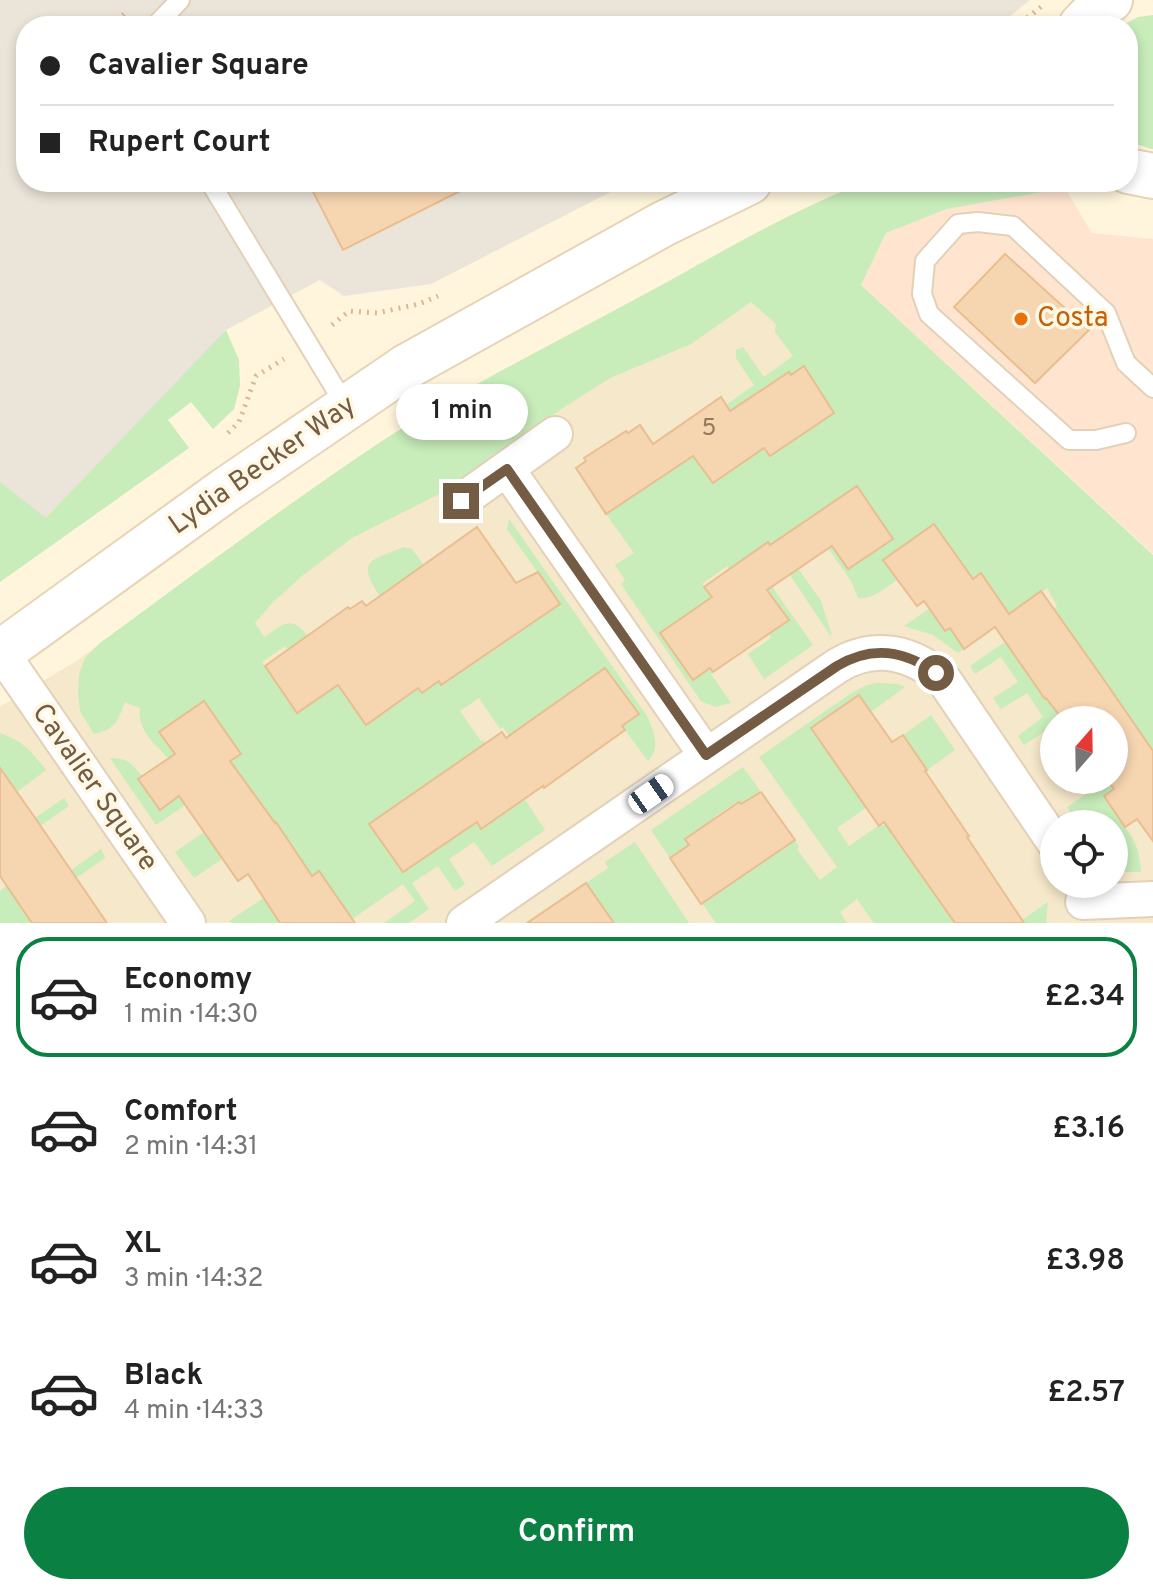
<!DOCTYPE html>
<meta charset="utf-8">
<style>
body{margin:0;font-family:Overpass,sans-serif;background:#f6f6f6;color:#222;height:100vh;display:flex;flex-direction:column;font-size:30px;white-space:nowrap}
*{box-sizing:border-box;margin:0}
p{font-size:26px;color:#767676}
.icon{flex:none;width:44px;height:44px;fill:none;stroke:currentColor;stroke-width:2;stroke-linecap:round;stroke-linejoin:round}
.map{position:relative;height:923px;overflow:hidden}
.side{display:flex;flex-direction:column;background:#fff;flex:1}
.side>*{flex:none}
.hud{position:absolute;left:16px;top:16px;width:1122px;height:176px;border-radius:32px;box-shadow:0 4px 12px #0003;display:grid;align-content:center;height:176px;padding:0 24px;background:#fff}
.needle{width:52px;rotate:20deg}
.controls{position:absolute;left:1040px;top:706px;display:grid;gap:16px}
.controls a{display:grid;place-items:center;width:88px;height:88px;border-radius:50%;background:#fff;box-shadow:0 4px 12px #0003;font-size:40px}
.end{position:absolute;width:36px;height:36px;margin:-18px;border:10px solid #745b43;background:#fff;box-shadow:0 0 0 4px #fff}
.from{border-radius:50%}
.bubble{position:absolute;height:56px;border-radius:28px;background:#fff;box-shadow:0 4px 12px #0003;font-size:26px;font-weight:600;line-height:56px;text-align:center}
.car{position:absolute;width:24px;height:48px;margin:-24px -12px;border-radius:10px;box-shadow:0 0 6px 2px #0007;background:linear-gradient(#fff 24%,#345 0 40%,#fff 0 76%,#345 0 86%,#fff 0)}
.hud b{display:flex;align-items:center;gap:28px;height:76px;font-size:30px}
.hud b+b{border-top:2px solid #e0e0e0}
.hud i{width:20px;height:20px;background:#222}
ul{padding:14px 0 0;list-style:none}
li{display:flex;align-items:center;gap:24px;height:120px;margin:0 16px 12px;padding:0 8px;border:4px solid transparent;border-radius:32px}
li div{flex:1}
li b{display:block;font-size:30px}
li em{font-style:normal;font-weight:600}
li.active{border-color:#0b8043}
li>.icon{width:72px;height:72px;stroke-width:1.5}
.primary-button{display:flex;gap:16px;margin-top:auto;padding:16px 24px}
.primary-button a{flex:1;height:92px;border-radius:48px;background:#0b8043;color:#fff;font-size:32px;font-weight:600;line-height:92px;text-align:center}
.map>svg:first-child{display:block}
.residential{fill:#f6e8ca;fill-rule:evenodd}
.commercial{fill:#ffe4cf}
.industrial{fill:#ebe4d9}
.green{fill:#c8ecba;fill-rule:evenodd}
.building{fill:#f6d5b1;stroke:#e9be90;stroke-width:2}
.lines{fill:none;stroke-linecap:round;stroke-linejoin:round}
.lane-casing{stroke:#e2d1b8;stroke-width:22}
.street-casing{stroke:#e2d1b8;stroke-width:38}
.secondary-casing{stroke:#e8d3b5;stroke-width:48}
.path{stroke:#dab995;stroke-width:5;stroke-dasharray:2 6;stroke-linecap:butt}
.lane{stroke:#fff;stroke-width:18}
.street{stroke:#fff;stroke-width:34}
.secondary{stroke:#fff;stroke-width:44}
.route{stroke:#745b43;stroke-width:10}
.food-dot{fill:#e8710a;stroke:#fff8e4;stroke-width:3}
.labels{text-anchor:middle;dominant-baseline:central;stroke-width:7;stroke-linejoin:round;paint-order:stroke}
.number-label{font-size:24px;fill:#947a5e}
.food-label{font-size:28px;fill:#c56008;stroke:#fff8e4;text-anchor:start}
.street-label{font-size:28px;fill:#745b43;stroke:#fff8e4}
</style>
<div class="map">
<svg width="1153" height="923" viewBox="0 0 1153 923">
<rect width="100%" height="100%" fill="#fef5dc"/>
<path class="residential" d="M751,302L1153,640V923H0V707L78,660L129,622L426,460ZM1054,720H1114V780H1054ZM1054,824H1114V884H1054Z"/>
<polygon class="commercial" points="1065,188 1092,233 1153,239 1153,554 861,285 886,233 947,209"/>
<polygon class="industrial" points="0,0 1030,0 1004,21 991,26 26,26 26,182 630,182 431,284 344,296 320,280 226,330 155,409 46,519 0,485"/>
<g class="green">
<polygon points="1153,15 1153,149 1151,149 1128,141 1128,26 1122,26 1138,17"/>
<path d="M866,182H1056L1065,188L947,209L886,233L861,285L1153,555V763L1125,827C1136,841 1140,854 1141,872H1124L1114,870V824H1079L1067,807L1092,790L1086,780H1114L1151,750L1108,688L1063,720H1054V733L1050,728L1024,745L1018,736L1043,717L1027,693L1001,709L993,698L1018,682L1001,657L975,674L970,666L1057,606L1047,588L1014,610L1011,616L981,573L937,603L967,571L934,524L884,559L898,579C886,587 873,600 858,598L851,581L828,548L832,546L848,569L892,539L857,486L778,540L821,601L832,635H830L768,542L750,555L813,645L764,679L748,654L771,638L769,634L789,620L757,574L740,586L727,566L702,584L714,601L703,603L661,632L693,679L710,668L713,672L711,674L731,703L715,707L701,701L621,584L625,580L615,565L634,553L606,514L693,456L713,483L758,452L726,405L754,385L736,358V350L743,347L764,377L793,356L775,332L776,324L751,302L691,344L610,378L563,408L441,493L352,538L302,576L273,602L255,623L264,637C286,623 292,614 310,639L291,653L285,646L262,662L297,713L340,684L344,693L366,724L401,662L421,693L440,681L464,623L487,655L503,644L478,603L513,579L519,584L541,616L560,604L507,529L509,519L647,716C654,732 661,747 648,761L622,726L639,714L605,668L509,736L503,727L500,729L479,698L460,711L481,741L483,740L488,747L446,777L481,828L502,814L520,792L545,830L492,866L474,842L449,859L465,884L455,891L438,866L412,883L429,909L409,923H384L415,901L403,884L346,923L349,914L319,871L269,905L280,923H232L229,921L307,869L275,823L194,878L175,852L204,832L236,770L156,825L110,758C129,759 130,762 142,776L139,779L160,809L241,754L204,701L160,732L175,754L168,758C154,743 137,730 140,708L125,702C117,722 116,729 94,734L80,711L78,693L79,675L85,658L100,643C189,578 278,511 370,449C457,391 553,344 645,294C717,255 789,211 866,182ZM803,366L834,413L770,455L789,372L791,375ZM1058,615L1102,677L1071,699L1048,697L1045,698L1017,659ZM434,780L412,862L401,869L369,824Z"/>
<polygon points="226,330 239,360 240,386 234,409 213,429 191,402 168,420 189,448 0,582 0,482 46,518"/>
<path d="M404,547L412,549L429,572L407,577L380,596C356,560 370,561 404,547Z"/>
<polygon points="929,609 944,631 950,628 964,649 958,653 933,635 904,626"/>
<polygon points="877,683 898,684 905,687 871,712 859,695 812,728 840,769 888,736 892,742 870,805 837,828 849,846 881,824 882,826 886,824 952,918 997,887 961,923 874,923 857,899 840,912 847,923 716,923 702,903 710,822 685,839 689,845 670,858 651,830 743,767 761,792 741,804 738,801 714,817 716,822 793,838 799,846 797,849 820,880 837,867 759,757 850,694 867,685"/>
<polygon points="931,715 955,750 927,770 903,735"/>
<path d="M0,733C24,742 31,751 46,770L17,792L3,771L0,773Z"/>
<polygon points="64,798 69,806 0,854 0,842"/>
<polygon points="635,842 689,923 614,923 586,883 608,868 605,862"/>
<polygon points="101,849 105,858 25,913 32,923 0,923 0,891 7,885 49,886"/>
<polygon points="1048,902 1046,923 1024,923 1022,920"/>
</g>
<g class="building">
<polygon points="308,182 478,182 343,250"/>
<polygon points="1005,254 1089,330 1035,383 954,307"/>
<polygon points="804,366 834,413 770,456 764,448 713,483 693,456 606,514 576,468 586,461 584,458 626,431 628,433 640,425 653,444 721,397 730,411 789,372 791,375"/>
<polygon points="857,486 893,539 848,569 832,546 767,590 789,620 713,672 710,668 693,680 660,633 712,597 704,587 768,542 770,545"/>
<polygon points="934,524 973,579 981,573 1009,614 1041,591 1102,677 1153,751 1153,841 1137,819 1125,827 1104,796 1114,789 1108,780 1114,780 1114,720 1063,720 1046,698 1045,699 995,627 964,649 950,628 945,631 924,601 917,606 883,560"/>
<polygon points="477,527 516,583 538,572 560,604 441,685 439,681 422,693 418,688 366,725 338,685 297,713 265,666 348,607 350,609 362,601 366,606"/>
<polygon points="605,668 639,714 622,726 625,730 544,788 543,786 481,829 477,822 403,872 369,824 502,732 506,738"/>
<polygon points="859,695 892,742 903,735 927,770 925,771 969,836 967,837 1024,923 955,923 884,822 879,826 811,728"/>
<polygon points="204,701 241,754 230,761 275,823 276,822 312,876 319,871 355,923 280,923 248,874 238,881 179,796 160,810 138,779 175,754 159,732"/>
<polygon points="0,768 31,812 107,923 32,923 0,876"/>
<polygon points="761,792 795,840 701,904 670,858 689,845 685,839 739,802 741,804"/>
<polygon points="586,883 614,923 527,923"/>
</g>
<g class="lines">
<g class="lane-casing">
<g id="lane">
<polyline points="155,26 180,0"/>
<polyline points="210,182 347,408"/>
<polyline points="1126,433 1096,440 1069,440 929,314 922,294 925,261 958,224 978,222 1013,226 1106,313 1126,363 1153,388"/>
</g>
</g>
<g class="street-casing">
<g id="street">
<polyline points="507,469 706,755"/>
<polyline points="461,501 555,434"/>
<polyline points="1,652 188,923"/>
<polyline points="1083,902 1153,899"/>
<path d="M464,923L837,666C874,643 912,652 944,680L1054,842"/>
</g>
</g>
<g class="secondary-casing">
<g id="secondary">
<polyline points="1081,26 1100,6 1110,0"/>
<polyline points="1128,171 1153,176"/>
<polyline points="0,653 224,491 406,367 663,224 749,182"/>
</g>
</g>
<g class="path">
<polyline points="117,21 128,10"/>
<polyline points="1013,26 1030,16 1042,6"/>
<polyline points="332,325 349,311 377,313 419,304 438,296"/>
<polyline points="228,433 239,422 256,376 284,359"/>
</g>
<use href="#lane" class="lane"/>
<use href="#street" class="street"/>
<use href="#secondary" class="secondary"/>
</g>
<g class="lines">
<path class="route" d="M461,501L507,469L706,755L837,666C872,645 904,650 936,673"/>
</g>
<circle class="food-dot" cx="1021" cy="319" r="8"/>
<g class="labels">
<g class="number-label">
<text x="709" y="429">5</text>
</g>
<g class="food-label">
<text x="1037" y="319">Costa</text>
</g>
<g class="street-label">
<text transform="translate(263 466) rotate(-35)">Lydia Becker Way</text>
<text transform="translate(94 788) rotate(55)">Cavalier Square</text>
</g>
</g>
</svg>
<div class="controls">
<a><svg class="needle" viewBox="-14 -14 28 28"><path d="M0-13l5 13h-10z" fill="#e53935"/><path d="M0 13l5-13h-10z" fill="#767676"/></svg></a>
<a><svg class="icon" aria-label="locate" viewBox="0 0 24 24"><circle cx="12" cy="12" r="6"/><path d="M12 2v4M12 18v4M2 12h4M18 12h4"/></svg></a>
</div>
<i class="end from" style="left:936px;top:673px"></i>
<i class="end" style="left:461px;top:501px"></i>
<div class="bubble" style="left:396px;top:384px;width:132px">1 min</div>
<i class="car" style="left:651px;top:794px;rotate:55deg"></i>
<div class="hud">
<b><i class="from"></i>Cavalier Square</b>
<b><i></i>Rupert Court</b>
</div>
</div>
<section class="side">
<ul>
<li class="active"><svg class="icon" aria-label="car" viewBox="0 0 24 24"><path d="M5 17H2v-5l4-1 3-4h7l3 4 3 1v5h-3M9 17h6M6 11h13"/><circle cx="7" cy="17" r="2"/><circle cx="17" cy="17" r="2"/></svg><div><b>Economy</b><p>1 min · 14:30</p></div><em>£2.34</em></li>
<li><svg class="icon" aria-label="car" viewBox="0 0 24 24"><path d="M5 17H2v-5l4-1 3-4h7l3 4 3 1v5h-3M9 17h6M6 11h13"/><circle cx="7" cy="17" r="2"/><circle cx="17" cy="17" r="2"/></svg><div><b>Comfort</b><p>2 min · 14:31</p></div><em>£3.16</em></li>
<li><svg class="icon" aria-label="car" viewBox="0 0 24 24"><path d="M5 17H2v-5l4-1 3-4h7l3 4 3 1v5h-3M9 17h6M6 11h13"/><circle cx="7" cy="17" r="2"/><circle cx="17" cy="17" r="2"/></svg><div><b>XL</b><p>3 min · 14:32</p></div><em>£3.98</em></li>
<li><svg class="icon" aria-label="car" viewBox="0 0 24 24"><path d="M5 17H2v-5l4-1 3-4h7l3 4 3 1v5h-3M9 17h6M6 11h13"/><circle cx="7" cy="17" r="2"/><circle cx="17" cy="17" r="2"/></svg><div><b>Black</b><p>4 min · 14:33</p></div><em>£2.57</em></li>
</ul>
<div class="primary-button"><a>Confirm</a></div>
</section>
